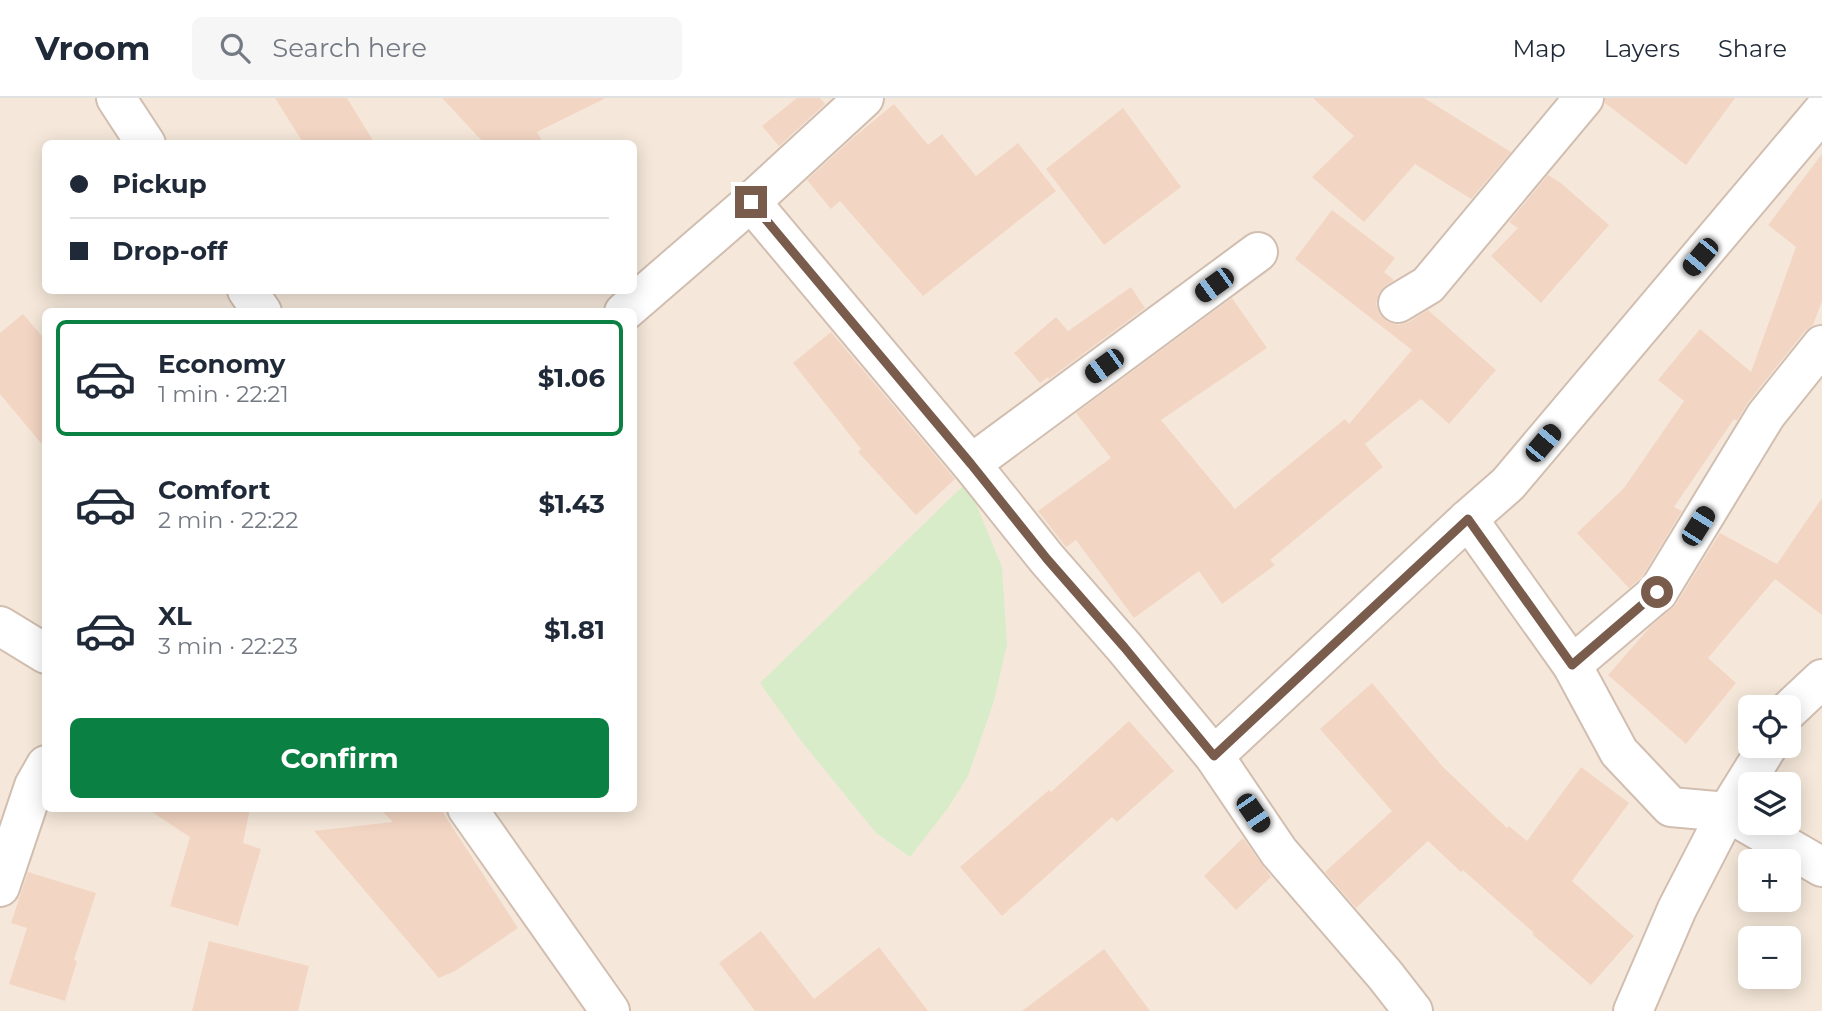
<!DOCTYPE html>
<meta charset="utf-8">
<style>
body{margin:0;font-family:Montserrat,sans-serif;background:#f6f6f7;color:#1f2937;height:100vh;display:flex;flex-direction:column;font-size:26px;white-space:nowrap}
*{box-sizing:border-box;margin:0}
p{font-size:23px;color:#747a83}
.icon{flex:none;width:38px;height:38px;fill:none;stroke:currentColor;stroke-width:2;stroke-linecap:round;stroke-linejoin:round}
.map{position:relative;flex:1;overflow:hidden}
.details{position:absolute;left:42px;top:210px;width:595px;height:504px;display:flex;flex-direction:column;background:#fff;border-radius:10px;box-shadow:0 4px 18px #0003}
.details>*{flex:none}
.top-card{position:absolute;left:42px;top:42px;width:595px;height:154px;border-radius:10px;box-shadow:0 4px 18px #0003;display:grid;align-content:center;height:154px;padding:0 28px;background:#fff}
.fabs{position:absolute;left:1738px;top:597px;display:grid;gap:14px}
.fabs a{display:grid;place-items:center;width:63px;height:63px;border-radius:10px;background:#fff;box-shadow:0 4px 18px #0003;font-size:35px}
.end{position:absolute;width:32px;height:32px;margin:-16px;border:9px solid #7a5c4d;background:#fff;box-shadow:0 0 0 4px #fff}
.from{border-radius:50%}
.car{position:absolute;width:21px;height:42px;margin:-21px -10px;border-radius:9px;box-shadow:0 0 5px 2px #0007;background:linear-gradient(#222 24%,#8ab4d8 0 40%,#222 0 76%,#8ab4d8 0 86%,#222 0)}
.top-card b{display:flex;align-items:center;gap:24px;height:66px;font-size:26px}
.top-card b+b{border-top:2px solid #e0e1e3}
.top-card i{width:18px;height:18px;background:#1f2937}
ul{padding:12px 0 0;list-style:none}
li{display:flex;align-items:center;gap:21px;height:116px;margin:0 14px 10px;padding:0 14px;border:4px solid transparent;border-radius:10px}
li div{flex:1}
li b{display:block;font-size:26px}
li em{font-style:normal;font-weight:700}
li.active{border-color:#0b8043}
li>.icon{width:63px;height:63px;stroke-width:1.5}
.primary-button{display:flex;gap:14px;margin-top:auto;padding:14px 28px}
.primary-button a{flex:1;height:80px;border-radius:10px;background:#0b8043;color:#fff;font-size:28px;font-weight:700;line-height:80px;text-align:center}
header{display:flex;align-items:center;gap:42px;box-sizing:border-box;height:98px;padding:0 35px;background:#fff;border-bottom:2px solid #e0e1e3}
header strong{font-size:33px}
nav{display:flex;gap:38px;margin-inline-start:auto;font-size:24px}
.search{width:490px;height:63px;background:#f6f6f7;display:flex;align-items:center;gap:18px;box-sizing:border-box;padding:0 24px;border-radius:10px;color:#747a83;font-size:26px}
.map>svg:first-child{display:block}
.residential{fill:#f5e8da;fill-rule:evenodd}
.green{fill:#d8ecc9}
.building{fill:#f3d5c3}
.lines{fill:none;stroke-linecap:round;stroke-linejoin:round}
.minor-casing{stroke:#d1beb0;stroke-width:42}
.minor{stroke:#fff;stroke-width:38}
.route{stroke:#7a5c4d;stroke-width:9}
</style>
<header>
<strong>Vroom</strong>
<div class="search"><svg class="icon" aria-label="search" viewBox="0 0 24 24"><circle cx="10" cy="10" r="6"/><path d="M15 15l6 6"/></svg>Search here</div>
<nav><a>Map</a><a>Layers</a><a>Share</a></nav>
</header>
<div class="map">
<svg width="1822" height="913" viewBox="0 0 1822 913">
<rect width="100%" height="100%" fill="#fdf6ec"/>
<path class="residential" d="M0,0H1822V913H0ZM46,46H634V192H46ZM46,214H634V710H46ZM1750,609H1788V648H1750ZM1750,686H1788V724H1750ZM1750,763H1788V802H1750ZM1750,840H1788V878H1750Z"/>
<polygon class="green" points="967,384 1002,469 1007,546 994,603 968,678 948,710 910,759 876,735 802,644 760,585"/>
<g class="building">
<polygon points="275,0 347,0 375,46 304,46"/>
<polygon points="442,0 606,0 537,34 544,46 485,46"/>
<polygon points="797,0 820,0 825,6 779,48 762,28"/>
<polygon points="1313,0 1424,0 1511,54 1471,101 1415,66 1364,124 1312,79 1354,38"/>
<polygon points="1605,0 1735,0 1686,67 1605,5"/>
<polygon points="894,6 928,47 942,36 976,78 1018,45 1056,93 923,198 840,103 831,111 807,82 853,40"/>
<polygon points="1123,10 1181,89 1104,147 1046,71"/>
<polygon points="1822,56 1822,203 1813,227 1805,233 1749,303 1737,323 1734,321 1674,409 1682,413 1641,480 1629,490 1577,435 1624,390 1684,303 1658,282 1700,231 1751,274 1796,149 1768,127"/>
<polygon points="1548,77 1562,86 1609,127 1541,205 1491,158 1518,130 1509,124"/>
<polygon points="1332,112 1395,160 1384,174 1394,182 1386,187 1379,195 1376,206 1380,217 1388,224 1399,227 1409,224 1428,212 1496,272 1449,326 1421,301 1365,346 1383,369 1270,462 1275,467 1222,506 1199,473 1134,520 1076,442 1066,449 1038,413 1111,360 1076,315 1232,200 1267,250 1161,322 1235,411 1345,321 1349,326 1412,252 1295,161"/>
<polygon points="1131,189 1145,210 1049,281 1048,279 1040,285 1014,255 1056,219 1068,233"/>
<polygon points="23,216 46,243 46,351 0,296 0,235"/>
<polygon points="831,234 955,381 916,417 858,354 861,351 793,265"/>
<polygon points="1822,400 1822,517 1775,481 1708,560 1736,585 1686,646 1608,577 1650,529 1676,506 1720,435 1777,466"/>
<polygon points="1372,585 1443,669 1507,730 1509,728 1527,743 1581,669 1629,705 1572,783 1634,838 1591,887 1532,836 1534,835 1463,772 1461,774 1428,743 1356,810 1325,774 1392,713 1320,631"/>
<polygon points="1129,623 1174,673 1117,724 1112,719 1002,818 960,769 1049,692 1051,694"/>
<polygon points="146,710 250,710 243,745 261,751 238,828 170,808 190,739"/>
<polygon points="379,710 440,710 518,830 455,873 439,880 314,733 393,724"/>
<polygon points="1243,740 1271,779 1236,812 1204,778"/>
<polygon points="28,774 96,795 74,862 77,863 65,903 9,886 27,830 11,825"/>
<polygon points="761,833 814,901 879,849 928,913 755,913 719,865"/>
<polygon points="209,843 309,868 298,913 192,913"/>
<polygon points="1104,851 1150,913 1022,913"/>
</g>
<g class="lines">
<g class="minor-casing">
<g id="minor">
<polyline points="116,0 146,46"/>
<polyline points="751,104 971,366 1047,461 1124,549 1214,658 1279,754 1385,877 1413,913"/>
<polyline points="247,192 262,214"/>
<polyline points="1398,205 1428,187 1584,0"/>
<polyline points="624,214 751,104 864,0"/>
<polyline points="971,366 1258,154"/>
<polyline points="1468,421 1572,567 1619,654 1671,709 1727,714 1822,769"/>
<polyline points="0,528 46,556"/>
<polyline points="1572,567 1658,494 1766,317 1822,247"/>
<polyline points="1788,613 1822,581"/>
<polyline points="1214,658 1468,421 1508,386 1822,14"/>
<polyline points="467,710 610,913"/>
<polyline points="0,789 34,688 46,667"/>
<polyline points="1633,913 1677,811 1727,714 1768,648"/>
</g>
</g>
<use href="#minor" class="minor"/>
</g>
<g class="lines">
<polyline class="route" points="751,104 971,366 1047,461 1124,549 1214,658 1468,421 1572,567 1657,494"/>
</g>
</svg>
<div class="fabs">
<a><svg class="icon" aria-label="locate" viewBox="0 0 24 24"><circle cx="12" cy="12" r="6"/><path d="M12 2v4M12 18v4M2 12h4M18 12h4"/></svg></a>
<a><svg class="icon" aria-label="layers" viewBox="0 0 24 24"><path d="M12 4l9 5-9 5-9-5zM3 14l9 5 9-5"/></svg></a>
<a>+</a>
<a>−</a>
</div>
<i class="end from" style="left:1657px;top:494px"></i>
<i class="end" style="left:751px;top:104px"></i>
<i class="car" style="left:1700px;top:159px;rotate:220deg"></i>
<i class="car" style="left:1214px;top:187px;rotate:234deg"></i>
<i class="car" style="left:1104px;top:268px;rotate:234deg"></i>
<i class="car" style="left:1543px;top:345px;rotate:40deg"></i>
<i class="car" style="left:1698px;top:428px;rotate:32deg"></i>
<i class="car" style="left:1253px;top:715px;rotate:146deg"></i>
<div class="top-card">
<b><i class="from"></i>Pickup</b>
<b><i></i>Drop-off</b>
</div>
<section class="details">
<ul>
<li class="active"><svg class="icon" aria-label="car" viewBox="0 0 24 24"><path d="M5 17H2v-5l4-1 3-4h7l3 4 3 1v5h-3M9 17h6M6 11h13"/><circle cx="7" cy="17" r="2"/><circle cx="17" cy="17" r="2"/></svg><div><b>Economy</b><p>1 min · 22:21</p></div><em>$1.06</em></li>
<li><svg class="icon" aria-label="car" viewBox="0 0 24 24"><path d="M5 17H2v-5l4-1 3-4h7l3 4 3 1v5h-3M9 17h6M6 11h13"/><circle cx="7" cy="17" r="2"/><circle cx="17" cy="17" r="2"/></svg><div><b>Comfort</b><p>2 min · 22:22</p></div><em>$1.43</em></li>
<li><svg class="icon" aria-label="car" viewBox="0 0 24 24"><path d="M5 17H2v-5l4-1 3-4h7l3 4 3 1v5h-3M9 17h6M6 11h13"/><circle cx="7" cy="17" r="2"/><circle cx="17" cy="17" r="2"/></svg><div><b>XL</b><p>3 min · 22:23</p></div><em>$1.81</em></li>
</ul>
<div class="primary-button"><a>Confirm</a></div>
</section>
</div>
